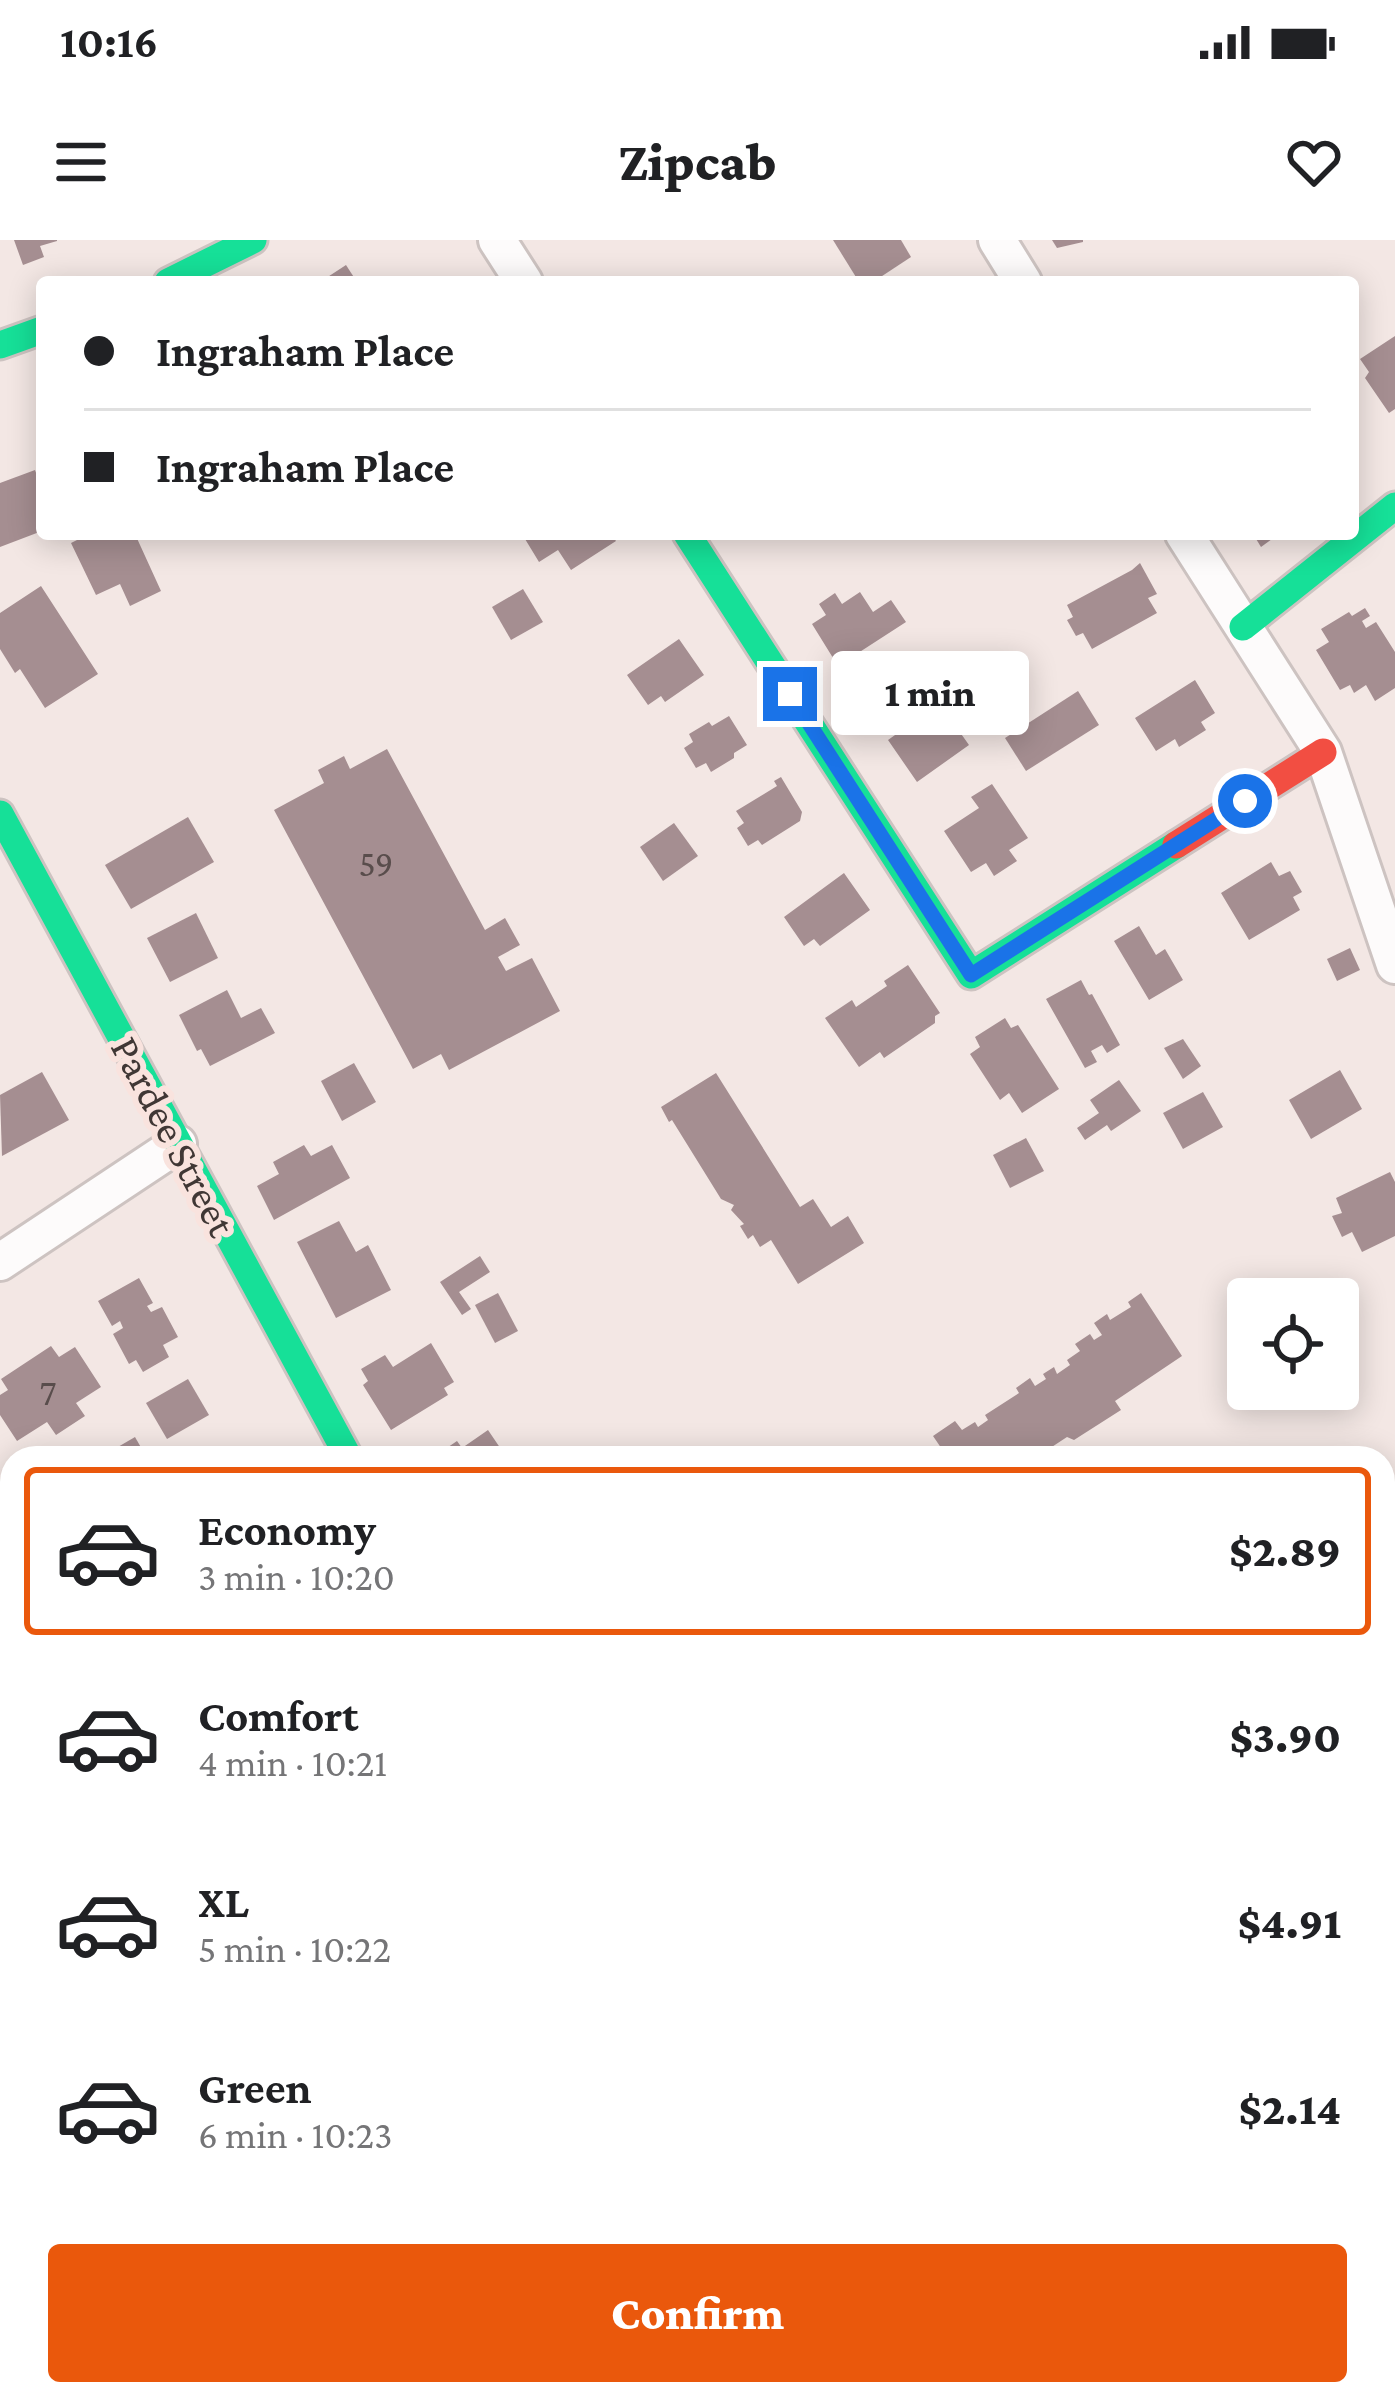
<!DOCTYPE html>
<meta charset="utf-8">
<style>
body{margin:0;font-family:"Crimson Pro",serif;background:#f2f2f2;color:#202124;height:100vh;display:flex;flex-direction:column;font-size:45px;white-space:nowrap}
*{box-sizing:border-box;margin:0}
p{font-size:39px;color:#757577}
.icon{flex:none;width:66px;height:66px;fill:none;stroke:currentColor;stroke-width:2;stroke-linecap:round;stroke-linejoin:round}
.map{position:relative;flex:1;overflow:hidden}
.panel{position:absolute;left:0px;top:1206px;width:1395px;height:960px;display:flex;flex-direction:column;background:#fff;border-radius:36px 36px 0 0;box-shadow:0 6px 30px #0003}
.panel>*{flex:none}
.hud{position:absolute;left:36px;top:36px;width:1323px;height:264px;border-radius:12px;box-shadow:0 6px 30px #0003;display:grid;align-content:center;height:264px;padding:0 48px;background:#fff}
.tools{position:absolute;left:1227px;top:1038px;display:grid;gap:24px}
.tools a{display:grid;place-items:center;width:132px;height:132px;border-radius:12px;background:#fff;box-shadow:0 6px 30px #0003;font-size:60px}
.end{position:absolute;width:54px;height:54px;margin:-27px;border:15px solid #1a73e8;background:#fff;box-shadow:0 0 0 6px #fff}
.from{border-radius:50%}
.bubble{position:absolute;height:84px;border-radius:12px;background:#fff;box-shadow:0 6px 30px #0003;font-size:39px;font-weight:800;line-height:84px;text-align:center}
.hud b{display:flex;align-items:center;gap:42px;height:114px;font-size:45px}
.hud b+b{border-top:3px solid #e0e0e0}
.hud i{width:30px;height:30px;background:#202124}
ul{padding:21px 0 0;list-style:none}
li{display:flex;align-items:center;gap:36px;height:168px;margin:0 24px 18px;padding:0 24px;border:6px solid transparent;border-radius:12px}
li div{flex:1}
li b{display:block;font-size:45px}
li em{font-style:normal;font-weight:800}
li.on{border-color:#ea580c}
li>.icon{width:108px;height:108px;stroke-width:1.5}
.action{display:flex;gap:24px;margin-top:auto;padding:24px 48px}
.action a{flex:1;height:138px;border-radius:12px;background:#ea580c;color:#fff;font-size:48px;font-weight:800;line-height:138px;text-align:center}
.status{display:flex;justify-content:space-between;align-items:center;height:84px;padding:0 60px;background:#fff;direction:ltr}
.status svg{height:33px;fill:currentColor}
header{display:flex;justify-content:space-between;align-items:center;height:156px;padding:0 48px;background:#fff;font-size:54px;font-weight:800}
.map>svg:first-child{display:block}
.building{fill:#a58e91}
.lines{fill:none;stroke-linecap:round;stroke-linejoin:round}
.street-casing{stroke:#cdc3c1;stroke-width:42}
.fast-casing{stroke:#cdc3c1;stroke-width:33}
.jam-casing{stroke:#cdc3c1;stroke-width:33}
.street{stroke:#fdfbfb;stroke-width:36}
.fast{stroke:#16e098;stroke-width:27}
.jam{stroke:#f24e42;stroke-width:27}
.route{stroke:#1a73e8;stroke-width:15}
.labels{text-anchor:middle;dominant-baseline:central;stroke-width:12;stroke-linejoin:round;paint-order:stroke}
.number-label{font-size:36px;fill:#594d4c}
.street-label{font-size:42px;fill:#403735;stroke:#f9e3de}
</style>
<div class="status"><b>10:16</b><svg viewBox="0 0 49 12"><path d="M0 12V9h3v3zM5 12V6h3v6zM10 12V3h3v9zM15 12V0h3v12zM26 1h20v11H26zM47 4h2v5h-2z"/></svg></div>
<header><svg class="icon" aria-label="menu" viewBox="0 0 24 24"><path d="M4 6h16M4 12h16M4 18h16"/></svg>Zipcab<svg class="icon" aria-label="heart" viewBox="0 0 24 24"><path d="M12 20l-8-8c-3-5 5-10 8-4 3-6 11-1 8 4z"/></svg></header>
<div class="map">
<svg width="1395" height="2166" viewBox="0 0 1395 2166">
<rect width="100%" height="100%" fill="#f3e7e4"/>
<g class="building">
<polygon points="14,0 57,0 57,1 40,6 44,17 23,25"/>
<polygon points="833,0 901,0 911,17 873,42 859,42"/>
<polygon points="1052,0 1083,0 1083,2 1057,8"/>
<polygon points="346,25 357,42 320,42"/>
<polygon points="1395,96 1395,169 1389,173 1365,138 1369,132 1360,119"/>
<polygon points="35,230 42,249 42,291 0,307 0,243"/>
<polygon points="89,294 135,294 161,351 130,366 120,344 96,355 71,303"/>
<polygon points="522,294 611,294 616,301 571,330 558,310 539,322"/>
<polygon points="1253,294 1279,294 1261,307"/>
<polygon points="1140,323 1157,354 1148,358 1157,373 1092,409 1083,393 1076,396 1067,380 1073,377 1067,365 1132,330"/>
<polygon points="41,346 98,434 45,468 20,429 15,433 0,409 0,373"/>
<polygon points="523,349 543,382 511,400 492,367"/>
<polygon points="860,352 873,372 891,360 906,382 838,426 812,384 826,375 819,364 835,353 842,364"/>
<polygon points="1365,368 1370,376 1362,381 1366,388 1376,382 1395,412 1395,448 1375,461 1366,445 1354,453 1350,445 1340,450 1316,410 1329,402 1321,389 1349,372 1352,376"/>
<polygon points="679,399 704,435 665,462 661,456 648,465 627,435"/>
<polygon points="1195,440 1215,473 1201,482 1206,490 1179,507 1175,499 1156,511 1135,478"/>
<polygon points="1078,451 1099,485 1026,531 1005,498"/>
<polygon points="926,473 933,483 947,474 969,505 917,542 888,500"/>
<polygon points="729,476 747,505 734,513 734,518 711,532 706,523 696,528 684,508 693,502 689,494 709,482 712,486"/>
<polygon points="387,509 485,690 505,678 520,705 498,717 506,731 532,718 560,771 449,830 441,814 413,829 274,570 324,543 318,530 344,516 350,529"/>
<polygon points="781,537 802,572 800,581 762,605 758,600 748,606 737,588 744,583 736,571 777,546 774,541"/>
<polygon points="992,544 1028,598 1009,610 1017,621 994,636 986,623 971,632 944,591 979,568 971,557"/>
<polygon points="188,577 214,622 131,669 105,625"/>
<polygon points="674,583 698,616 663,641 640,607"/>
<polygon points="1271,622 1279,636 1290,631 1302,652 1293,657 1300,670 1249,700 1221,653"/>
<polygon points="844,633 870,670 820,706 814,699 804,706 784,677"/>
<polygon points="196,673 218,718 170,742 147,698"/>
<polygon points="1139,686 1156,715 1165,709 1183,740 1149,760 1114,701"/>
<polygon points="1350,708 1360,730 1337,741 1327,719"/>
<polygon points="908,725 940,773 935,776 935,783 884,818 880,812 859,827 825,778 852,760 856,767 887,746 884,741"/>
<polygon points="1081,740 1089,755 1092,754 1120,805 1107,813 1102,805 1091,811 1097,822 1085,828 1046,759"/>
<polygon points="227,750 241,778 261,768 275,793 210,826 201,809 197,811 179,775"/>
<polygon points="1005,778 1011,788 1018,785 1059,849 1022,873 1009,853 1000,860 970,814 980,807 975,797"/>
<polygon points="1183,799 1201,826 1183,839 1164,808"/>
<polygon points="354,823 376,862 342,881 321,841"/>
<polygon points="1340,830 1362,869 1311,899 1289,860"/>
<polygon points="42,832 69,880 2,916 0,855"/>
<polygon points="716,833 800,967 813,959 831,987 848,976 864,1003 798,1044 771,1000 760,1007 753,995 748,999 740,986 744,984 731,970 734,965 721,959 672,880 669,882 661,867"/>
<polygon points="1119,840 1141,871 1111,891 1107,885 1085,900 1077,888 1099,873 1090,860"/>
<polygon points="1203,852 1223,887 1183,909 1163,873"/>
<polygon points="1026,898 1044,931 1010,948 993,915"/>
<polygon points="304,905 311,916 332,905 350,938 274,980 257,946 279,934 273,922"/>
<polygon points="1390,932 1395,942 1395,996 1362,1012 1352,992 1342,997 1332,976 1342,973 1336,958"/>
<polygon points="339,981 356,1012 368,1005 391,1050 336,1078 297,1002"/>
<polygon points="480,1016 490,1032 459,1052 471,1069 462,1075 440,1042"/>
<polygon points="139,1038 153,1063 147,1066 151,1072 162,1067 178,1097 163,1105 169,1117 143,1132 136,1120 129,1124 113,1094 123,1088 120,1081 112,1086 98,1061"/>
<polygon points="498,1053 518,1091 495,1103 475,1065"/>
<polygon points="1141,1053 1182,1116 1115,1161 1121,1170 1074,1200 1067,1197 1035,1218 948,1218 933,1196 955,1181 962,1190 975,1182 978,1187 988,1180 985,1175 1019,1153 1016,1148 1030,1138 1035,1146 1046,1139 1043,1134 1054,1127 1057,1134 1070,1125 1067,1120 1080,1111 1075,1104 1090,1094 1094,1100 1102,1095 1094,1083 1107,1074 1110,1080 1131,1067 1128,1062"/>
<polygon points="431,1103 454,1142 444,1148 448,1155 391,1190 363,1145 368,1141 361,1129 385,1115 393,1127"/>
<polygon points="51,1106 59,1117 75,1107 101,1147 76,1163 85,1176 56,1195 47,1182 17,1201 0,1175 0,1155 8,1150 1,1139"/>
<polygon points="188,1139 209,1175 167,1199 146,1163"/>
<polygon points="488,1190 507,1218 432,1218 457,1201 462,1208"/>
<polygon points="135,1197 147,1218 99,1218"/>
<polygon points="0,1510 4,1517 12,1512 12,1569 0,1576"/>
<polygon points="0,1761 11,1778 0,1786"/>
<polygon points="1383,1818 1390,1828 1395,1825 1395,1887 1388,1876 1383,1879"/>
<polygon points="12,1852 12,1904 0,1887 0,1860"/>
<polygon points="659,2154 678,2154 687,2166 642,2166"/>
<polygon points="891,2154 952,2154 959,2166 898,2166"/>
<polygon points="999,2154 1102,2154 1109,2166 1029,2166 1024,2158 1006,2166"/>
</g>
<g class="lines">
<g class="street-casing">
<g id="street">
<polyline points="497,0 524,42"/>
<polyline points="997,0 1023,42"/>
<polyline points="1184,294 1323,512 1395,725"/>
<polyline points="0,1022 178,904"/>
<polyline points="0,1644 12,1636"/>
<polyline points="1383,2054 1395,2046"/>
<polyline points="563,2154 570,2166"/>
<polyline points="1158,2154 1166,2166"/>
<polyline points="108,2166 126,2154"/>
<polyline points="1209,2166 1228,2154"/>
</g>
</g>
<g class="fast-casing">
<g id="fast">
<polyline points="168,42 253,0"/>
<polyline points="0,105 42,90"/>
<polyline points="687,294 971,735 1176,605"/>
<polyline points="1243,387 1395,266"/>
<polyline points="0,574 349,1218"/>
</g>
</g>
<g class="jam-casing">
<polyline id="jam" points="1176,605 1323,512"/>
</g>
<use href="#street" class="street"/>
<use href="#fast" class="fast"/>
<use href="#jam" class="jam"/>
</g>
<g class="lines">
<polyline class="route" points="790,454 971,735 1245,561"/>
</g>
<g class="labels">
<g class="number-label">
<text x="376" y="624">59</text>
<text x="48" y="1153">7</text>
</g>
<g class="street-label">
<text transform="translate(174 896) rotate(62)">Pardee Street</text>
</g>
</g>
</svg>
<div class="tools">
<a><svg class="icon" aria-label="locate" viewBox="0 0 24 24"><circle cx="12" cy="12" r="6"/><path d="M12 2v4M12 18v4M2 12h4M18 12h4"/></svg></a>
</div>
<i class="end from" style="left:1245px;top:561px"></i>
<i class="end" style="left:790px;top:454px"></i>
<div class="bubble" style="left:831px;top:411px;width:198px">1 min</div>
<div class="hud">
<b><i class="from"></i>Ingraham Place</b>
<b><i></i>Ingraham Place</b>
</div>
<section class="panel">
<ul>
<li class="on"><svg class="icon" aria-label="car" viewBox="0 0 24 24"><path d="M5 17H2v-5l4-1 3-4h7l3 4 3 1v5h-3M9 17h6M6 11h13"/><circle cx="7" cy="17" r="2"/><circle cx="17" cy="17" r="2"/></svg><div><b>Economy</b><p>3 min · 10:20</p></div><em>$2.89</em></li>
<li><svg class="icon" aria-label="car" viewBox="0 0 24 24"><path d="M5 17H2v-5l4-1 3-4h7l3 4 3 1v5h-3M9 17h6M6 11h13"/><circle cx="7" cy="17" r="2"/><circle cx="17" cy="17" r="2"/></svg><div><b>Comfort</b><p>4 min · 10:21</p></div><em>$3.90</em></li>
<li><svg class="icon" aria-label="car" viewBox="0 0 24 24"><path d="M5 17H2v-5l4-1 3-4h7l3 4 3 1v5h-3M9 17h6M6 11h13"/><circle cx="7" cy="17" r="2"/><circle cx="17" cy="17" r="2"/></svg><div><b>XL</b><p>5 min · 10:22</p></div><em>$4.91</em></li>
<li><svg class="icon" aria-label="car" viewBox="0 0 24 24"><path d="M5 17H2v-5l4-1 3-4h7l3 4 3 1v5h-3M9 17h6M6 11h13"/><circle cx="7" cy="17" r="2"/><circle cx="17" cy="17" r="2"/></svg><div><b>Green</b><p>6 min · 10:23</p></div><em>$2.14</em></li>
</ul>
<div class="action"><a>Confirm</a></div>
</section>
</div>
